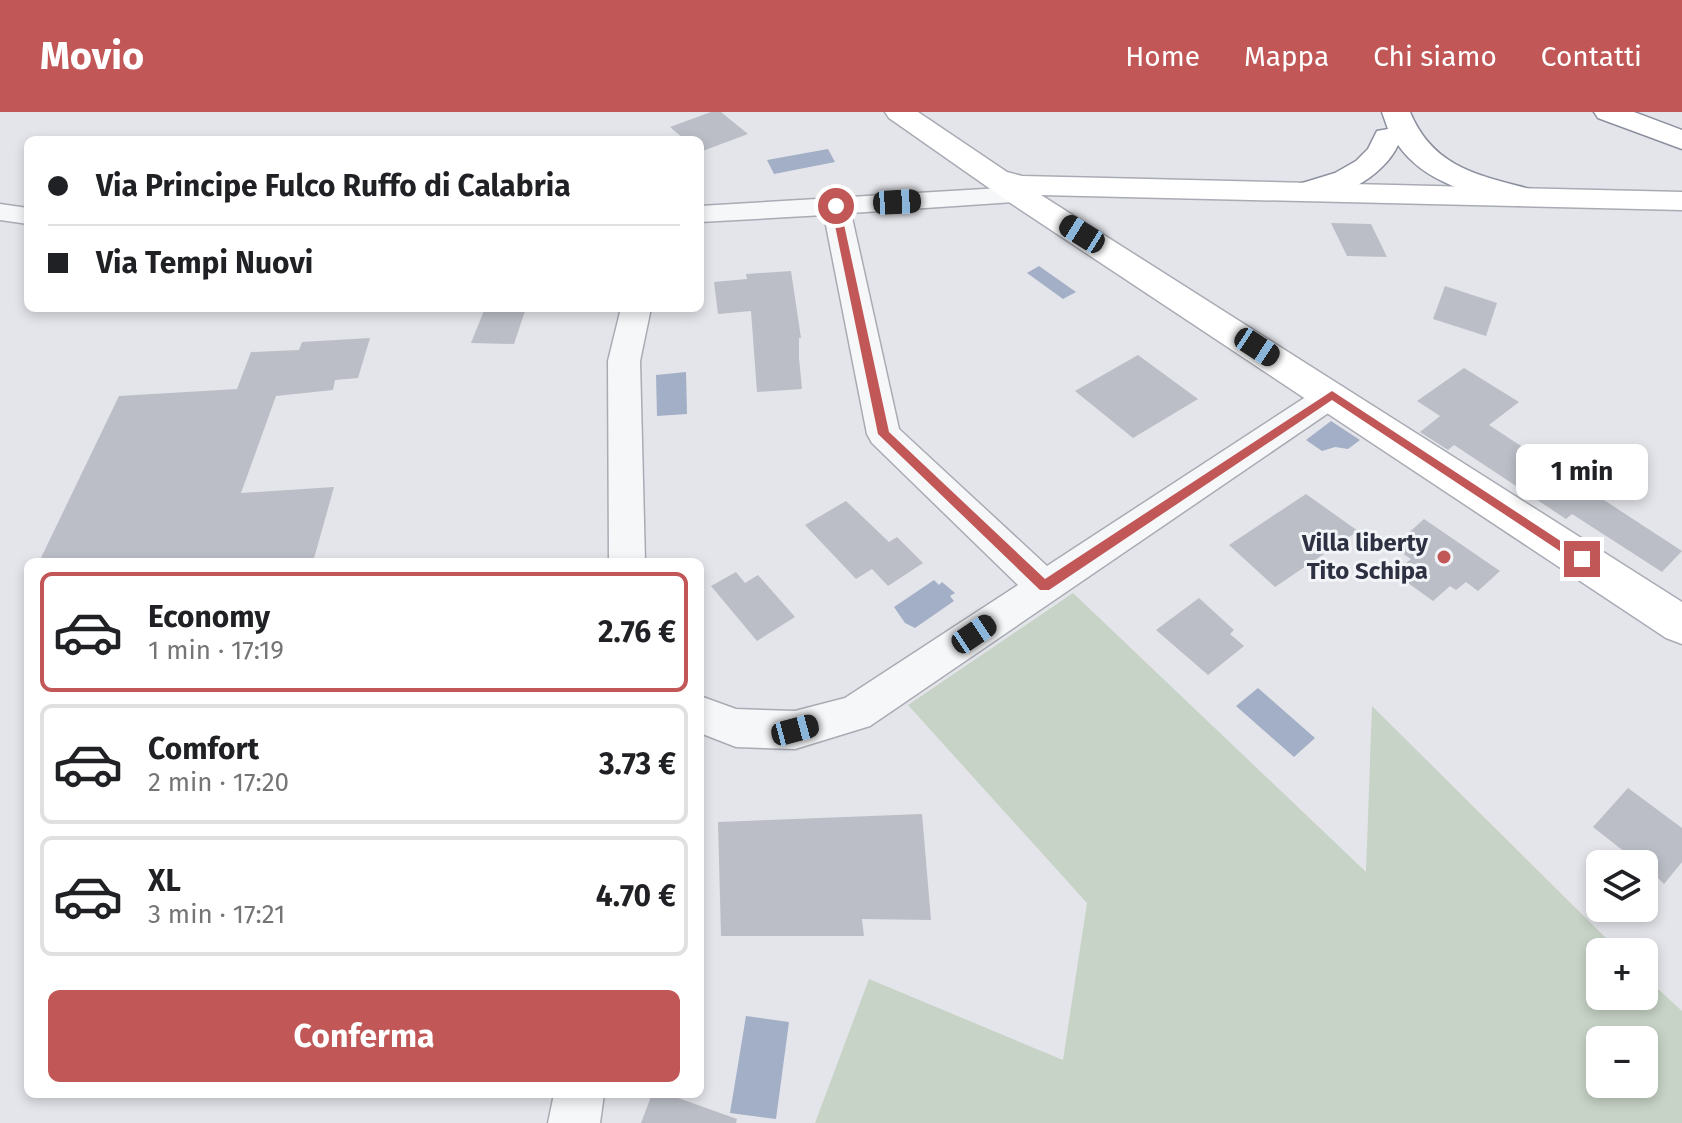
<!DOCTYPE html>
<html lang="it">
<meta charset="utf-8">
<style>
body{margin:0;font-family:"Fira Sans",sans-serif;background:#f6f6f6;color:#202124;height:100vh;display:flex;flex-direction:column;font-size:30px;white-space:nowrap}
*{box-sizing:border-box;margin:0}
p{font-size:26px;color:#757577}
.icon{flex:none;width:44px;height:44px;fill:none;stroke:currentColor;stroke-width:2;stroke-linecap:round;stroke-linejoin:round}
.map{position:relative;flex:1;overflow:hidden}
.drawer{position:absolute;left:24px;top:446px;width:680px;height:540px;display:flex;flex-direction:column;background:#fff;border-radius:12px;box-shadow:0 4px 12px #0003}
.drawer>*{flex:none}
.guide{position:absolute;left:24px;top:24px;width:680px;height:176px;border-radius:12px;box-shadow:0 4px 12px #0003;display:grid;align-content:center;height:176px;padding:0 24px;background:#fff}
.fabs{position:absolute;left:1586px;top:738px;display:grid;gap:16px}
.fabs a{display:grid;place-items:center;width:72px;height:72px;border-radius:12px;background:#fff;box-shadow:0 4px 12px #0003;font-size:40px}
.end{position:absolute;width:36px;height:36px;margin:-18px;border:10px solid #c15757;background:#fff;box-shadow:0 0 0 4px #fff}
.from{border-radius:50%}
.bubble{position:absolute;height:56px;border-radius:12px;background:#fff;box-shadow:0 4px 12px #0003;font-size:26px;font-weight:700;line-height:56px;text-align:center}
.car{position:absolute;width:24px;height:48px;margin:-24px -12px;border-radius:10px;box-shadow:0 0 6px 2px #0007;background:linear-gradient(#222 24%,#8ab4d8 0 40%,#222 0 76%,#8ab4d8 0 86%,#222 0)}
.guide b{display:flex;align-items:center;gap:28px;height:76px;font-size:30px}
.guide b+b{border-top:2px solid #e0e0e0}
.guide i{width:20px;height:20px;background:#202124}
ul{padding:14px 0 0;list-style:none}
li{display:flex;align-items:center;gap:24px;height:120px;margin:0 16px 12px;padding:0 8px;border:4px solid #e0e0e0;border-radius:12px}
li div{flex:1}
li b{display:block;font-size:30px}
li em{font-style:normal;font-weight:700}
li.selected{border-color:#c15757}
li>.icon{width:72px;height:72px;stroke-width:1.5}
.cta{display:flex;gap:16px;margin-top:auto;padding:16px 24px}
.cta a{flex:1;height:92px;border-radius:12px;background:#c15757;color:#fff;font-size:32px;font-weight:700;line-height:92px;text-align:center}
header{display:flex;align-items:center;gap:48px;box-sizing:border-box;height:112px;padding:0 40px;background:#c15757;color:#fff}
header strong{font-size:38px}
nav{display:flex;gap:44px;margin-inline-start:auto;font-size:28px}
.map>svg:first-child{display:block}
.green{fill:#c7d3c6;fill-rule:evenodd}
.water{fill:#a3afc6}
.building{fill:#bbbec6}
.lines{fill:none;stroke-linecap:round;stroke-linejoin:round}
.street-casing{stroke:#a9abb4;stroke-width:3}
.secondary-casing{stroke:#a9abb4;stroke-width:3}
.highway-casing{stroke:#8d919f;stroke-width:3}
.street{fill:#f6f7f9;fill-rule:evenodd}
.secondary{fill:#fff;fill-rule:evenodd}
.highway{fill:#fff;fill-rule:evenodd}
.route{fill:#c15757}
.poi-dot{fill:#c15757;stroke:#f3f4f8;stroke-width:3}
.labels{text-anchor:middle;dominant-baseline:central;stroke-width:6;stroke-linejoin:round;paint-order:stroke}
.poi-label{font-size:24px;font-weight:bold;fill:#2d3141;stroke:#f3f4f8;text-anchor:end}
</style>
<header>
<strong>Movio</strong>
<nav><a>Home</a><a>Mappa</a><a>Chi siamo</a><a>Contatti</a></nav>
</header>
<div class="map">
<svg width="1682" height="1011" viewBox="0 0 1682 1011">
<rect width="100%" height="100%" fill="#e4e5ea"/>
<path class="green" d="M1073,481L1366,760L1372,594L1620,840H1600V884H1644V864L1682,899V1011H815L869,867L1063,948L1087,791L908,593ZM1600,928H1644V972H1600Z"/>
<g class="water">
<polygon points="828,37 835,50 774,62 767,48"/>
<polygon points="1039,154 1076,180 1063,187 1027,161"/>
<polygon points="686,260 687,302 657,304 656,263"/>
<polygon points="1331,309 1360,328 1348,337 1335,335 1322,339 1306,328"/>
<polygon points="934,468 939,473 942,470 955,481 950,484 954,489 915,516 905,511 894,495"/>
<polygon points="1258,576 1315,626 1294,645 1236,594"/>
<polygon points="746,904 789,910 776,1007 730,1001"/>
</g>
<g class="building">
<polygon points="711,0 721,0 748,22 700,40 700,28 685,28 670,15"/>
<polygon points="1331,111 1371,112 1387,145 1347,144"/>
<polygon points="791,159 801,226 799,226 799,246 802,277 757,280 751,199 718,202 714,170 747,167 746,162"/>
<polygon points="1445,174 1497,191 1486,224 1433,207"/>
<polygon points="485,196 526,196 514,232 471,231"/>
<polygon points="370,226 358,266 335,268 333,278 276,284 241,381 334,375 313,450 39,450 119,284 237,277 251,240 299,238 302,230"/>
<polygon points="1138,243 1198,287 1133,326 1075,279"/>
<polygon points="1464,256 1519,290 1489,313 1682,439 1662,460 1572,402 1566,407 1454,333 1448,338 1420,320 1440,304 1417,289"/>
<polygon points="1306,382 1358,419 1275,475 1229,433"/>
<polygon points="846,389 889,430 897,425 923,451 888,474 872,457 856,467 805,413"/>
<polygon points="1424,407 1500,459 1478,479 1466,470 1456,478 1450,474 1433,489 1394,461 1411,447 1393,435"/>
<polygon points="736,460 745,471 758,463 795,505 757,529 711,474"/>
<polygon points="1199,486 1234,518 1230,522 1244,534 1208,563 1156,518"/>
<polygon points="1628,676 1682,716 1682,750 1664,772 1644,752 1640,752 1593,715"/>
<polygon points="922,702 931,808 862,807 864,824 721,824 718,710"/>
<polygon points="652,982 667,982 737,1007 736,1011 641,1011"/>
</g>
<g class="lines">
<g class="street-casing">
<g id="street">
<polygon points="1020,75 1029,77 1033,83 1029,89 851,101 899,317 1047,454 1321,275 1332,272 1343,275 1348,283 1343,291 870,614 795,637 736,635 700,621 700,584 736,597 795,599 845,586 1018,473 872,331 867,322 824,103 700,110 700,94"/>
<polygon points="0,92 28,96 28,112 0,108"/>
<polygon points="621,196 651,196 640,249 645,450 609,450 608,249"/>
<polygon points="554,982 604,982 600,1011 548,1011"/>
</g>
</g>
<g class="secondary-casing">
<polygon id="secondary" points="885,0 918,0 1007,60 1022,64 1682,80 1682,98 1041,83 1682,490 1682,532 1666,526 1009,90 889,6"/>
</g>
<g class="highway-casing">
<g id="highway">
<path d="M1382,0H1410C1433,55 1477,63 1530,77L1534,84L1530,91L1519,93C1476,83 1425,72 1398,33C1383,65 1335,93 1299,84L1295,78L1299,72L1335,61L1356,49L1368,37L1377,19L1388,17Z"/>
<polygon points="1594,0 1634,0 1682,18 1682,37 1598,6"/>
</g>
</g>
<use href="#street" class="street"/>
<use href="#secondary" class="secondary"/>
<use href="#highway" class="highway"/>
</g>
<polygon class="route" points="836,92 840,94 889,320 1045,467 1332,279 1588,447 1582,452 1578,451 1332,288 1049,478 1040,478 878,322 831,94"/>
<circle class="poi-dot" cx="1444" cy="445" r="8"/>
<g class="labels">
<g class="poi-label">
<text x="1428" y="431">Villa liberty<tspan x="1428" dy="28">Tito Schipa</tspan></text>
</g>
</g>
</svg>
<div class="fabs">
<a><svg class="icon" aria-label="layers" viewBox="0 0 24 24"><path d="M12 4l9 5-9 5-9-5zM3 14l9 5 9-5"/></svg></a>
<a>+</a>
<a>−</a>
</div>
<i class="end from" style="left:836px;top:94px"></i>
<i class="end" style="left:1582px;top:447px"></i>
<div class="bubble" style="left:1516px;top:332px;width:132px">1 min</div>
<i class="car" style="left:897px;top:90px;rotate:87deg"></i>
<i class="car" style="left:1082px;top:122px;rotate:302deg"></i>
<i class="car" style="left:1257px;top:235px;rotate:123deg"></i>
<i class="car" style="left:974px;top:522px;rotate:56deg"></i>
<i class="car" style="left:795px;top:618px;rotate:75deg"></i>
<div class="guide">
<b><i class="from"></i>Via Principe Fulco Ruffo di Calabria</b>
<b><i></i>Via Tempi Nuovi</b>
</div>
<section class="drawer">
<ul>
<li class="selected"><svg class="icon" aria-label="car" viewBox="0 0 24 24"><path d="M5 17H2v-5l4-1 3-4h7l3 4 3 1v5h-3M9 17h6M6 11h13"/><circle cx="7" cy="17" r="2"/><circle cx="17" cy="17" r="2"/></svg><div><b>Economy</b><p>1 min · 17:19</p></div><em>2.76 €</em></li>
<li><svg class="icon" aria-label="car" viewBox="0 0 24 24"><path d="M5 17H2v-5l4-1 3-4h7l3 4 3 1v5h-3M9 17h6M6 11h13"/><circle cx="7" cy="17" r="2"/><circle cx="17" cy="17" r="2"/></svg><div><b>Comfort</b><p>2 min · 17:20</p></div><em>3.73 €</em></li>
<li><svg class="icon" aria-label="car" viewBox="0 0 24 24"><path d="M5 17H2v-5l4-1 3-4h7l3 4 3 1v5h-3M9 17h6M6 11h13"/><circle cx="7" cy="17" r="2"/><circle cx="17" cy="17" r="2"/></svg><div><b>XL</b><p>3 min · 17:21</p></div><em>4.70 €</em></li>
</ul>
<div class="cta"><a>Conferma</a></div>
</section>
</div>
